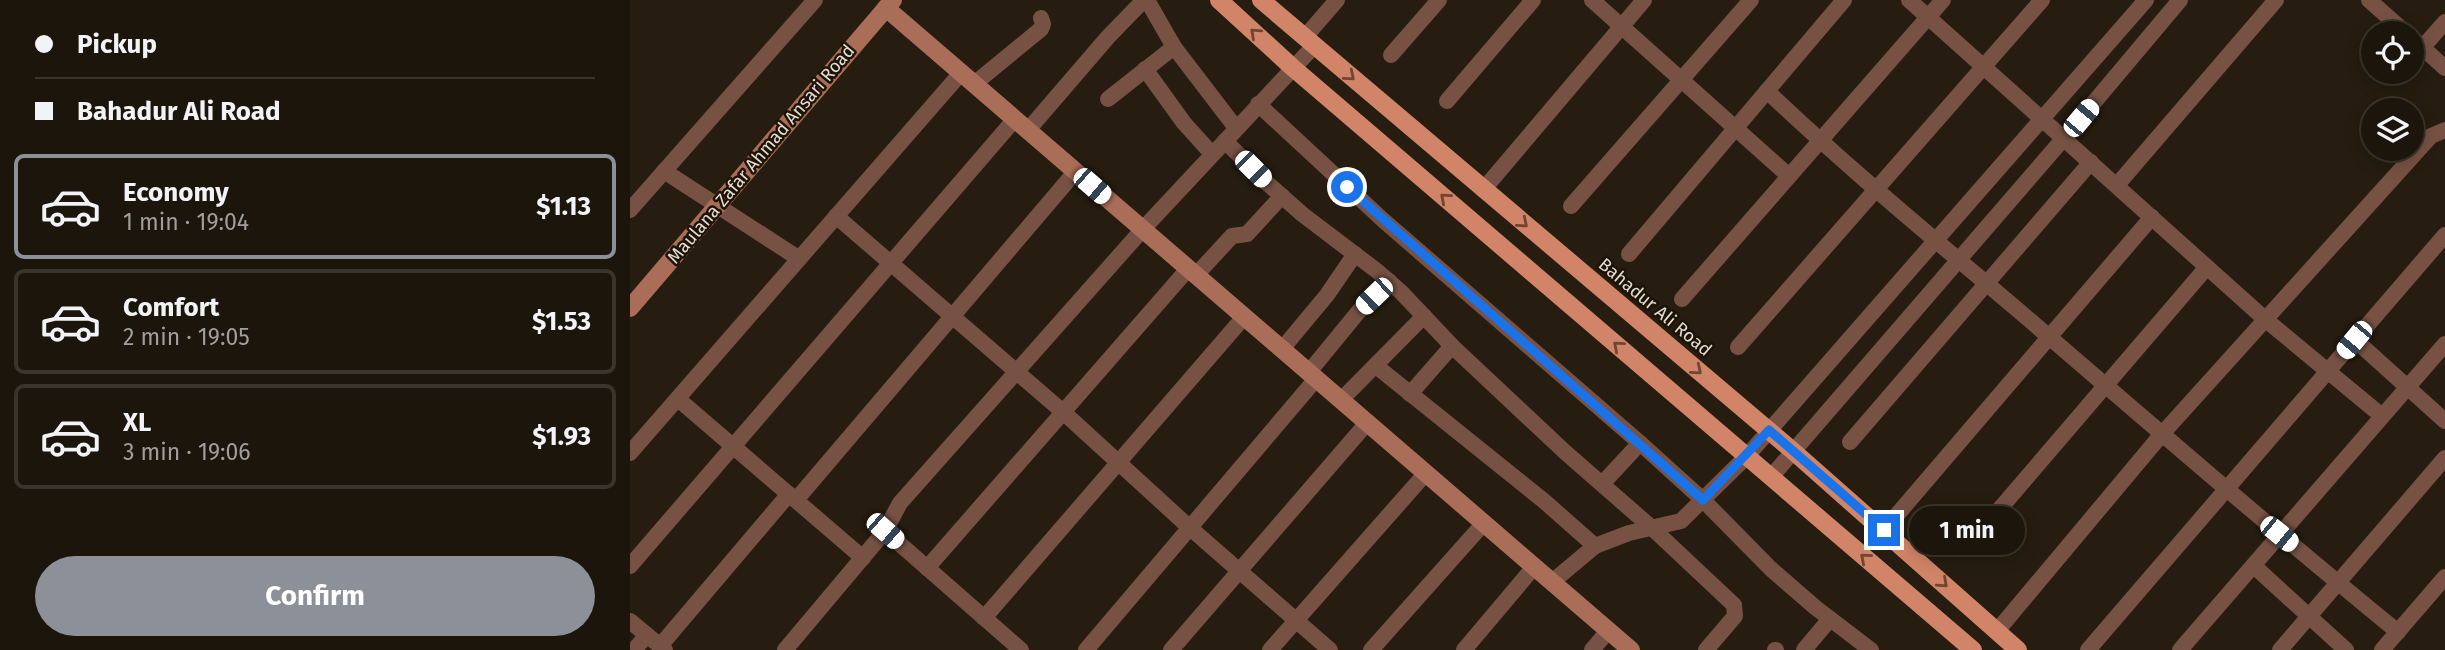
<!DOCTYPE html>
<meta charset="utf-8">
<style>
body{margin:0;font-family:"Fira Sans",sans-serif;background:#251e14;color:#f1f3f6;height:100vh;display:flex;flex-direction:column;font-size:26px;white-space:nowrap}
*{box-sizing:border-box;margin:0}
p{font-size:23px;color:#a09f9d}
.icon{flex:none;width:38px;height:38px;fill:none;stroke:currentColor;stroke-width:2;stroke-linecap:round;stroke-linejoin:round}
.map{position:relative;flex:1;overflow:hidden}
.details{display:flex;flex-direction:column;background:#1c150b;width:630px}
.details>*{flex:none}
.hud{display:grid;align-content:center;height:154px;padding:0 35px;background:#1c150b}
.fabs{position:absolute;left:1731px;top:21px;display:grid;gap:14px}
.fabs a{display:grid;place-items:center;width:63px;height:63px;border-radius:50%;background:#1c150b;box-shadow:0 4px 18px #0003,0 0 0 2px #3a342c;font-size:35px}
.end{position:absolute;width:32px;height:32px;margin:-16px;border:9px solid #1a73e8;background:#fff;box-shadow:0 0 0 4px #fff}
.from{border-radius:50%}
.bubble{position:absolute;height:49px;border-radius:24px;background:#1c150b;box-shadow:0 4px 18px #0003,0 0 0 2px #3a342c;font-size:23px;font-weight:700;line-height:49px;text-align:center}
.car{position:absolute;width:21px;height:42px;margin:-21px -10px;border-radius:9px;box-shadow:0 0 5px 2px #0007;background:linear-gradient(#fff 24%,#345 0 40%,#fff 0 76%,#345 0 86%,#fff 0)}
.hud b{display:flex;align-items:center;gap:24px;height:66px;font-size:26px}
.hud b+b{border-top:2px solid #3a342c}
.hud i{width:18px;height:18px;background:#f1f3f6}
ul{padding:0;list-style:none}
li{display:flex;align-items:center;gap:21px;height:105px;margin:0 14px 10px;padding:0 21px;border:4px solid #3a342c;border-radius:10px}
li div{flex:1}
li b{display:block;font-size:26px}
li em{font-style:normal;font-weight:700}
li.active{border-color:#8c9099}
li>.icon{width:63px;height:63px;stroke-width:1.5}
.action{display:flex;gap:14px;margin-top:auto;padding:14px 35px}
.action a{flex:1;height:80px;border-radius:42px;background:#8c9099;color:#fff;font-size:28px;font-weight:700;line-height:80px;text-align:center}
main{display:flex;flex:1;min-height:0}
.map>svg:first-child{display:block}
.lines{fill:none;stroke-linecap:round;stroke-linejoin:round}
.street{stroke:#775244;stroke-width:16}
.secondary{stroke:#aa6e58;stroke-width:18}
.primary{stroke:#d18467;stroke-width:18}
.oneway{stroke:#6e4632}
.route{stroke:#1a73e8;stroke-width:9}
.labels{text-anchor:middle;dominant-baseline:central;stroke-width:5;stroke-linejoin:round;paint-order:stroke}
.street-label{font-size:18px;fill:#e3dcd3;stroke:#1d1306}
</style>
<main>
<section class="details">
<div class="hud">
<b><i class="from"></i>Pickup</b>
<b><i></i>Bahadur Ali Road</b>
</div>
<ul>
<li class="active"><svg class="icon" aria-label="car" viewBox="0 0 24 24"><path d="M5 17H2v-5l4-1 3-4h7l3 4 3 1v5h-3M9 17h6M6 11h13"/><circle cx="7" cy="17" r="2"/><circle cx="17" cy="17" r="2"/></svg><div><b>Economy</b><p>1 min · 19:04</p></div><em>$1.13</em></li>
<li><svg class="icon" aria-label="car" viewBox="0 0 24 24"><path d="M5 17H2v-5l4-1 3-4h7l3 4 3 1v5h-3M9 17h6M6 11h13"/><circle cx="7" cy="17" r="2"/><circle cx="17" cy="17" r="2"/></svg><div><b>Comfort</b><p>2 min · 19:05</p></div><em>$1.53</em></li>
<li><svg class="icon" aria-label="car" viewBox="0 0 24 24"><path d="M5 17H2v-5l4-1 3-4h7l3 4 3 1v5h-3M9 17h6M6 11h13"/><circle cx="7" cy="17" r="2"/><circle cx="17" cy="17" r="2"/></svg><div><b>XL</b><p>3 min · 19:06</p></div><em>$1.93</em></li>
</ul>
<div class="action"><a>Confirm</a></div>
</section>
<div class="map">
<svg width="1815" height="650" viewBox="0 0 1815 650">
<rect width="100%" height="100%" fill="#261c0f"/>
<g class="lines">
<g class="street">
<polyline points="517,0 544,47 606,128"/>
<polyline points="962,0 1159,176"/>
<polyline points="1279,0 1636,320 1752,416"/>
<polyline points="1739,0 1776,33"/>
<polyline points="675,37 707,0"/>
<polyline points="1782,38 1815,68"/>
<polyline points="1792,48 1815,22"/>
<polyline points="761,55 809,0"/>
<polyline points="515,69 554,123 582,154"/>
<polyline points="344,84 411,29 413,24 411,18"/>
<path d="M1137,91C1220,170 1309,243 1396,317C1519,423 1642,529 1768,632"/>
<polyline points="478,99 544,47"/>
<polyline points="817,101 903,0"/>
<polyline points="628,104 753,220 1010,443 1073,500 1141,569 1186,608 1241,650"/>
<polyline points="398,130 478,37 514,0"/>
<polyline points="595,141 637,183 672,214 747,271 771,292 822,346 935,452 1022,528 1104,605 1105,616 1076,650"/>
<polyline points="34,171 168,258"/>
<polyline points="1487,185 1646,0"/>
<polyline points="853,190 1014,0"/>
<polyline points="941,206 1121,0"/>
<polyline points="0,210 185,0"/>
<polyline points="206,216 432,411 559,527 700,650"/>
<polyline points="999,254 1214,0"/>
<polyline points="566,275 602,236 617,234 652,196"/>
<polyline points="1052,299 1313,0"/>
<polyline points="1724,339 1815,421"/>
<polyline points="1108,347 1412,0"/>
<polyline points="652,349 697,295 725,254"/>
<polyline points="746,366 914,501 965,546"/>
<polyline points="679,372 729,311 759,281"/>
<polyline points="780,394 822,346"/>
<polyline points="48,399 233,558"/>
<polyline points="711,400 794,316"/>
<polyline points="1220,442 1461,162"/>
<polyline points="0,453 331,73"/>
<polyline points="1141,477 1434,138 1550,0"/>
<polyline points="972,484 1010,443"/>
<polyline points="166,500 446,171"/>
<polyline points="1254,530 1522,217"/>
<polyline points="255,531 391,650"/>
<polyline points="1338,546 1577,267"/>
<polyline points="0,566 385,119"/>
<polyline points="1624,566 1716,650"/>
<polyline points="297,568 558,269"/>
<polyline points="922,582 965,546 999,533 1051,521 1117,456 1516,0"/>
<polyline points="354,618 614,317"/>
<polyline points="0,621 35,650"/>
<polyline points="1367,631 1532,434 1801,136 1815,130"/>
<polyline points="30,646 159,494"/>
<polyline points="4,650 17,635"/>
<polyline points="155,650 255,531 270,503 513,229 684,46"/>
<polyline points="456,650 686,379"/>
<polyline points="541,650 737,423"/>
<polyline points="640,650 796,473"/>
<polyline points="741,650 854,523"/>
<polyline points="834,650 904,567"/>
<polyline points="962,650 978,631"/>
<polyline points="1145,650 1146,650"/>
<polyline points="1174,650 1200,619"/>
<polyline points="1458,650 1815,235"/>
<polyline points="1550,650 1815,344"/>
<polyline points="1650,650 1815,458"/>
<polyline points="1752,650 1815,577"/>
</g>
<g class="secondary">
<polyline points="256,8 1001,650"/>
<polyline points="0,308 263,0"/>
</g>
<g class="primary">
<polyline points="589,0 662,67 1343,650"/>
<polyline points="631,0 1163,451 1388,650"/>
</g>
</g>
<defs><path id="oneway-chevron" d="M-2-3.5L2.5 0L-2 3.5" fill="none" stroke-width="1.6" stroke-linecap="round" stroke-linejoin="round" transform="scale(1.75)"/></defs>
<g class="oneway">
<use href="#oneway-chevron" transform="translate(625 33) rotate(-138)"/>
<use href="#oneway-chevron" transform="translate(720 76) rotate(40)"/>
<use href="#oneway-chevron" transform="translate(815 198) rotate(-139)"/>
<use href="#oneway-chevron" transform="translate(893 223) rotate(40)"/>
<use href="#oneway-chevron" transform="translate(988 346) rotate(-139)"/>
<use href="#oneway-chevron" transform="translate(1067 370) rotate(40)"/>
<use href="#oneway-chevron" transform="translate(1235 558) rotate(-139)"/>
<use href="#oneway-chevron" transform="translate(1313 583) rotate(42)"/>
</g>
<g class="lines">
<polyline class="route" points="717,187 1073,500 1139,430 1254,530"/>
</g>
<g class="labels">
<g class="street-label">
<text transform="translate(131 154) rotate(-50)">Maulana Zafar Ahmad Ansari Road</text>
<text transform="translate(1025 307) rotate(40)">Bahadur Ali Road</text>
</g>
</g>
</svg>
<div class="fabs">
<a><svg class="icon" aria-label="locate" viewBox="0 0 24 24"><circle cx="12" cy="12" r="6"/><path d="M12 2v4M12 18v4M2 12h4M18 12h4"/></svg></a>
<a><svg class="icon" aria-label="layers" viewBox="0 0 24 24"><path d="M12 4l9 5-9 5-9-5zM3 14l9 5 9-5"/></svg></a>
</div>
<i class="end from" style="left:717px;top:187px"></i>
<i class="end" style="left:1254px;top:530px"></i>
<div class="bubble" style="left:1279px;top:506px;width:116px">1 min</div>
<i class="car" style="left:1451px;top:118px;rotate:40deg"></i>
<i class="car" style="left:623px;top:169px;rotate:135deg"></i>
<i class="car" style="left:462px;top:186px;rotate:131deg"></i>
<i class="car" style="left:744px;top:296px;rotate:226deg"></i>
<i class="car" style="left:1724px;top:340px;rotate:220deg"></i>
<i class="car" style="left:255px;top:531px;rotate:131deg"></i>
<i class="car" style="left:1649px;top:534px;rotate:129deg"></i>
</div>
</main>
